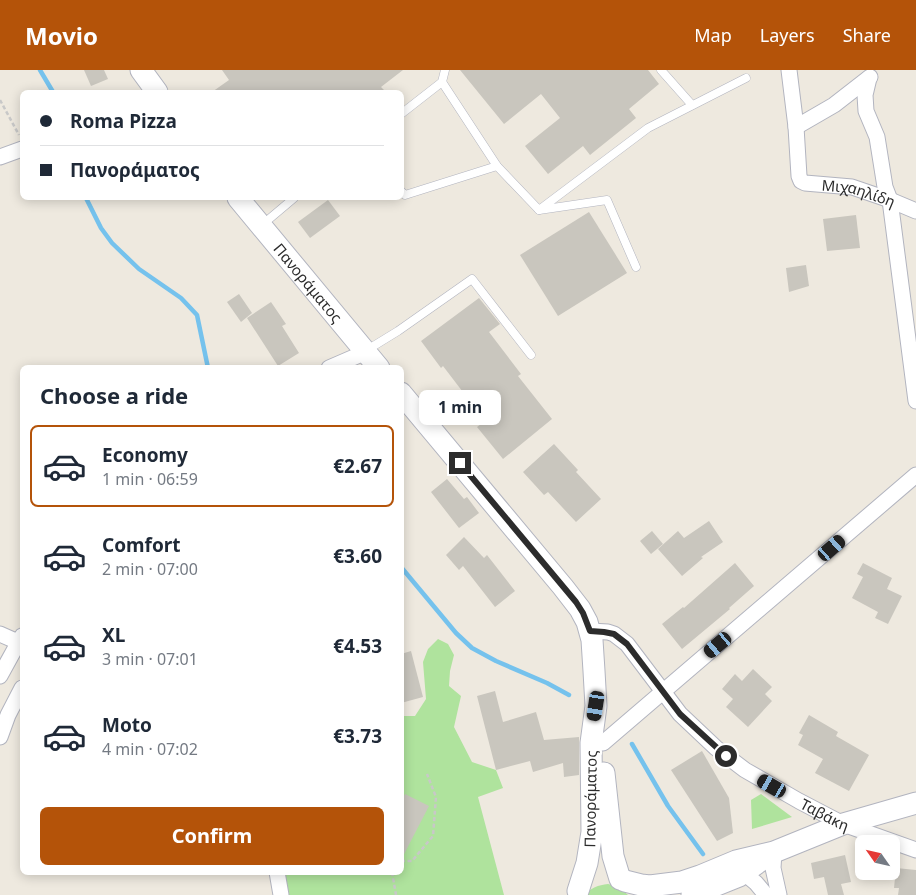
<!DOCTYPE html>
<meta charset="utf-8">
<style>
body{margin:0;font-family:"Noto Sans",sans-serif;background:#f6f6f7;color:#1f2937;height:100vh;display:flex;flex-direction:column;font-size:19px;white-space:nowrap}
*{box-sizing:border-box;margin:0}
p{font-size:16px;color:#747a83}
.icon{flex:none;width:28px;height:28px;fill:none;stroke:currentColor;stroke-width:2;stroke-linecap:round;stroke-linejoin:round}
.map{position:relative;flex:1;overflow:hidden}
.drawer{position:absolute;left:20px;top:295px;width:384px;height:510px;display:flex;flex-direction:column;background:#fff;border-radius:8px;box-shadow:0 2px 12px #0003}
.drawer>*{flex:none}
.top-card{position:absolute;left:20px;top:20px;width:384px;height:110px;border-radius:8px;box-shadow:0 2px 12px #0003;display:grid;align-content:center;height:110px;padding:0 20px;background:#fff}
.needle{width:32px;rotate:304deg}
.tools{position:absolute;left:855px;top:765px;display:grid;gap:10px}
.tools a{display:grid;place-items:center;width:45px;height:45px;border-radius:8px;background:#fff;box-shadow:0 2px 12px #0003;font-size:25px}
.end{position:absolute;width:22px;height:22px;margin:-11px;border:6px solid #2c2c2c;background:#fff;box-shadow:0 0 0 2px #fff}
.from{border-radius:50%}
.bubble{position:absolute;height:35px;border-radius:8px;background:#fff;box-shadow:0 2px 12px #0003;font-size:16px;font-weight:700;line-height:35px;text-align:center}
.car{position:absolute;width:15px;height:30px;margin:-15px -8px;border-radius:6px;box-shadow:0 0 4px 1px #0007;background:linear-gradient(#222 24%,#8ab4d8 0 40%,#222 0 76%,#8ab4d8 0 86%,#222 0)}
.top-card b{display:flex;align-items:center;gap:18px;height:48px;font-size:19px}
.top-card b+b{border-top:1px solid #e0e1e3}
.top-card i{width:12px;height:12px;background:#1f2937}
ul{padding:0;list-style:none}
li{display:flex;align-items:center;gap:15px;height:82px;margin:0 10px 8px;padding:0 10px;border:2px solid transparent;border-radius:8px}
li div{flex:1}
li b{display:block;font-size:19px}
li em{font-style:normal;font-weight:700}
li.on{border-color:#b45309}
li>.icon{width:45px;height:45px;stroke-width:1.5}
h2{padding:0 20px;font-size:22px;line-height:60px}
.button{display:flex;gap:10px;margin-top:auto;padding:10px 20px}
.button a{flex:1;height:58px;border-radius:8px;background:#b45309;color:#fff;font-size:20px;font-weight:700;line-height:58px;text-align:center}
header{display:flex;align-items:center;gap:30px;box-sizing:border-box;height:70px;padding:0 25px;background:#b45309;color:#fff}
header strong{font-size:24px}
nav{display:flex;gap:28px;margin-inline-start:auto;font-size:18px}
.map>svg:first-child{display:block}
.green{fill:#afe39d}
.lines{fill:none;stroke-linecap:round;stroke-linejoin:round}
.stream{stroke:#75c2ed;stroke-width:4.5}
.building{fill:#c9c6be}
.lane-casing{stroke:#b2b4bf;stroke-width:9}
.street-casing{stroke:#b2b4bf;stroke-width:17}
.secondary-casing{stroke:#b2b4bf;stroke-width:23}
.path{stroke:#c8c8c8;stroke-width:2.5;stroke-dasharray:4 2.5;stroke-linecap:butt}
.lane{stroke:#fff;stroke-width:8}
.street{stroke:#fff;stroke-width:15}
.secondary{stroke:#fff;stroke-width:21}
.route{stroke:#2c2c2c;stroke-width:6}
.labels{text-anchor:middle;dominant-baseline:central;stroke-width:4.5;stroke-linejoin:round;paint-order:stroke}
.street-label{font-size:15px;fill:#2c2c2c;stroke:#fff}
</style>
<header>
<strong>Movio</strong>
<nav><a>Map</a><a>Layers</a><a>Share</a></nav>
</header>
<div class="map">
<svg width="916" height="825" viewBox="0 0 916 825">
<rect width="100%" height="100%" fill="#eee9df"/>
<g class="green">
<polygon points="438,569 448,574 454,585 450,601 449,616 461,626 454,657 472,692 496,700 503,718 478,727 504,825 285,825 281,803 401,802 401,646 415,646 426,629 423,592 428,579"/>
<polygon points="761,724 792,747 752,759 751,730"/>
<path d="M608,814C616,816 622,819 628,825H584C591,818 598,815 608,814Z"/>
</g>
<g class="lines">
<g class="stream">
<polyline points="40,0 53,22"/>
<polyline points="86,128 101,158 112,173 139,199 181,228 197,245 208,298"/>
<polyline points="401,497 456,563 472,578 496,591 547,613 569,625"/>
<polyline points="632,674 668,736 703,784"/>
</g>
</g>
<g class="building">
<polygon points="84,0 104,0 108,9 91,16"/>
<polygon points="222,0 403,0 381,17 386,22 212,22 229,10"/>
<polygon points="460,0 648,0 659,14 629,39 636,48 590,85 583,76 548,104 525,76 560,48 541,24 504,54"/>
<polygon points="328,130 340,146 310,168 298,152"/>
<polygon points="589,142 627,203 558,246 520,185"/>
<polygon points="856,145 860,178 827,181 823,149"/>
<polygon points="806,195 809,216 789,222 786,198"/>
<polygon points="239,224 252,243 241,252 227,232"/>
<polygon points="479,228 500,254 489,262 521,304 518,306 552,349 503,389 477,357 485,351 443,296 441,298 421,271"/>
<polygon points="271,232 286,254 282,256 299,283 278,296 247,248"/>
<polygon points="554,374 578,400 576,402 601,429 576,452 548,422 544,425 523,402"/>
<polygon points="447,409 464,429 467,427 479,443 459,458 431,422"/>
<polygon points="709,451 723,472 701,487 703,488 682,506 658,479 678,461 684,468"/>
<polygon points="652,461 663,474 651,484 640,471"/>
<polygon points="464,467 484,488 487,485 515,521 495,537 463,496 459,500 446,485"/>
<polygon points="735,493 754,516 729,538 730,539 682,579 662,554 683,537 684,538"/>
<polygon points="863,493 892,508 887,519 902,526 888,554 875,548 878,542 852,528 863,507 857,504"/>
<polygon points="411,581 423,627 401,633 401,584"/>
<polygon points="753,599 772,617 765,624 772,631 748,657 726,637 733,629 722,619 735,604 742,611"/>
<polygon points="495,621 503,652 536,642 544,670 579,667 579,705 564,707 563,693 533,702 530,691 496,700 477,626"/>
<polygon points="809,645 838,662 836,666 869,685 849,721 815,703 823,689 798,675 803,665 799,663"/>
<polygon points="702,681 729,728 733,763 717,771 671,700"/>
<polygon points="405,724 429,736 401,790 401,732"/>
<polygon points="845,785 851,812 841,814 844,825 828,825 824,807 814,809 811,793"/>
<polygon points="896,798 916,800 916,825 898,825 899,818 894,818"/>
</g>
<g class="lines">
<g class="lane-casing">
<g id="lane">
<polyline points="661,0 692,35"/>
<polyline points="442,12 497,96 539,140 607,130 636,197"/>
<polyline points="401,44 442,12 445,0"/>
<polyline points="401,121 405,125 497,96"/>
<polyline points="539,140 648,58 746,8"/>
<polyline points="262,155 294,128"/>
<polyline points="367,280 398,261 472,209 531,285"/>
</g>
</g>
<g class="street-casing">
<g id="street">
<path id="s1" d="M789,0L796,57L799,106L801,111L805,113L852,117L890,130L916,141"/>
<polyline points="869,8 865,25 866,41 877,67 885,117 890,130 916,331"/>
<polyline points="796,57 834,35 870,7"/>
<polyline points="0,87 22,79"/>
<polyline points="329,298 366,282"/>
<path id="s2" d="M590,561L608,562L614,564L627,574L680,644L716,678L745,700L799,731L843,754L916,780"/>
<polyline points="0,564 18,572"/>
<polyline points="0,606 22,566"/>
<polyline points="0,667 8,645 22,618"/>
<polyline points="603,673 916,405"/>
<polyline points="774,782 773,798 779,825"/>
<polyline points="277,802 281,825"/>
<polyline points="744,803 756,813 766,825"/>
</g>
</g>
<g class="secondary-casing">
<g id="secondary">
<polyline points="141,0 157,22"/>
<path id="s3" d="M238,128L379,298"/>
<polyline points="401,323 563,517 580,539 587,552 592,570 594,601 596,636 591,673 592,762 587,793 578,821"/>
<polyline points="604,703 613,786 620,809"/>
<polyline points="625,811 641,815 650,816 682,812 700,806 736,791 774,782 843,754 916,733"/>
<polyline points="692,825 739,806 763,789"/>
</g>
</g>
<g class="path">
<polyline points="0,30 19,65"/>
<polyline points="401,791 412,791 433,766 436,727 427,704"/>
<polyline points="362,802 369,802"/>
<polyline points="392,802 396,825"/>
</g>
<use href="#lane" class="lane"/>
<use href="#street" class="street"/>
<use href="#secondary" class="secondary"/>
</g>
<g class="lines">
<polyline class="route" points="460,393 576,532 583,543 590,561 604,562 614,564 627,574 680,644 726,686"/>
</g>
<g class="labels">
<g class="street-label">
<text stroke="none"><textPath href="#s1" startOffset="171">Μιχαηλίδη</textPath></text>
<text stroke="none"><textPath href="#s3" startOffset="110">Πανοράματος</textPath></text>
<text transform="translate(590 729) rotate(-89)">Πανοράματος</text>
<text stroke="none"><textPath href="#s2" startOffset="306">Ταβάκη</textPath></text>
</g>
</g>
</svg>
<div class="tools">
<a><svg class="needle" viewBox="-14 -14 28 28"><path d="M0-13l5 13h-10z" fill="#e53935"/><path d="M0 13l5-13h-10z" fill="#747a83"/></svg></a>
</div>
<i class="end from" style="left:726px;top:686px"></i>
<i class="end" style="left:460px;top:393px"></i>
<div class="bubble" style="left:419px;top:320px;width:82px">1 min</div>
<i class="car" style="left:832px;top:478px;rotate:49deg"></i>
<i class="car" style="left:718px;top:575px;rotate:230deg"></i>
<i class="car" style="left:596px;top:636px;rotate:189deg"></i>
<i class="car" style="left:772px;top:716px;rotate:300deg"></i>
<div class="top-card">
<b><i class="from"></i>Roma Pizza</b>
<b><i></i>Πανοράματος</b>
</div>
<section class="drawer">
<h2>Choose a ride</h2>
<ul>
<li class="on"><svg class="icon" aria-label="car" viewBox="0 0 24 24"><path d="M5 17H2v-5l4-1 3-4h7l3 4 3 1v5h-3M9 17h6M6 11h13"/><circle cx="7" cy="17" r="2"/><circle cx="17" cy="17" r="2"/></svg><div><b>Economy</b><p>1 min · 06:59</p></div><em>€2.67</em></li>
<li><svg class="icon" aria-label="car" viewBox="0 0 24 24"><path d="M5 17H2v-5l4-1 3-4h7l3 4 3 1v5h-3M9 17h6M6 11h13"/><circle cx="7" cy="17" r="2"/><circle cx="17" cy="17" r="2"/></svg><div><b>Comfort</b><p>2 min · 07:00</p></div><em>€3.60</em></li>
<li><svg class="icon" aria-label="car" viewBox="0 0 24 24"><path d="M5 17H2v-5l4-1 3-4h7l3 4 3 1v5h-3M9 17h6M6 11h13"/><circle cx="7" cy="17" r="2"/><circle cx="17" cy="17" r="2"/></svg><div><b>XL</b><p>3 min · 07:01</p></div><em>€4.53</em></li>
<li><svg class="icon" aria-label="car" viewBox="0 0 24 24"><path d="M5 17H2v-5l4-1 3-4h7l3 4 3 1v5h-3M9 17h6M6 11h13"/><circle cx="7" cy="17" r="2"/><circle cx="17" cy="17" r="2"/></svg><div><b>Moto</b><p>4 min · 07:02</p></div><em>€3.73</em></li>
</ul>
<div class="button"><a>Confirm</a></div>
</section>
</div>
